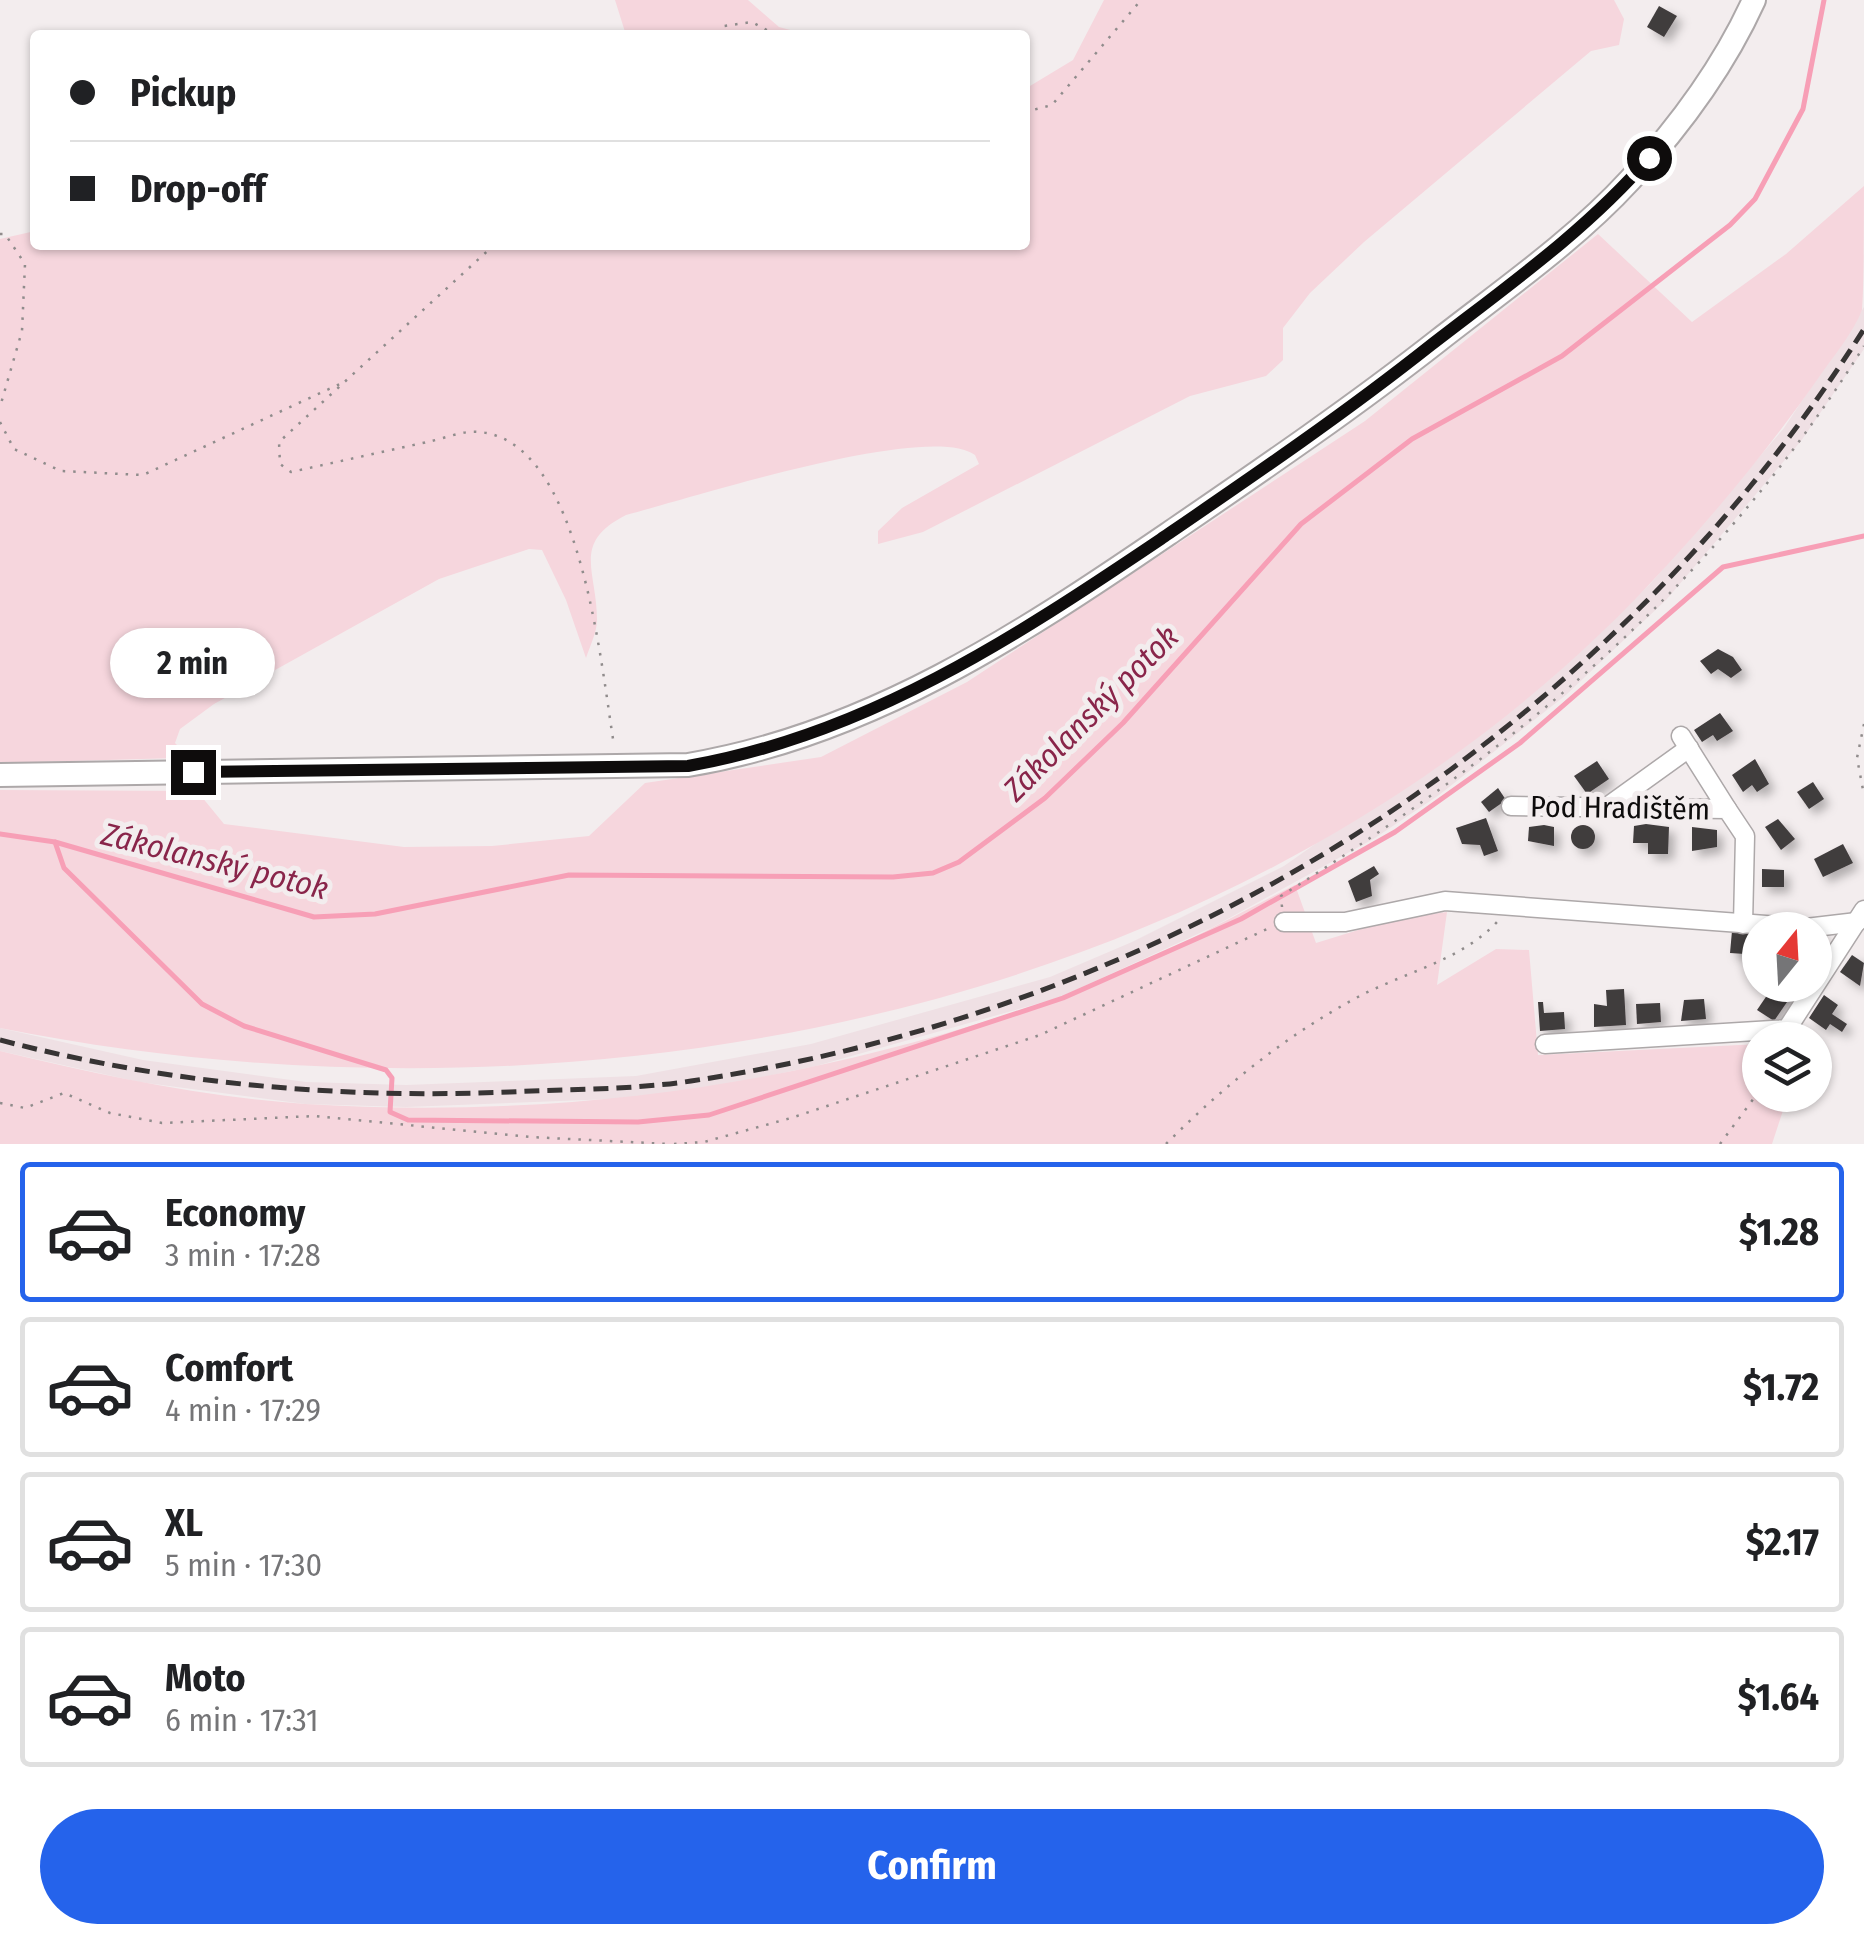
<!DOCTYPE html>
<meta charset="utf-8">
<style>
body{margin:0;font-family:"Fira Sans Condensed",sans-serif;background:#f6f6f6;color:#202124;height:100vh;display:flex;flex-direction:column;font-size:38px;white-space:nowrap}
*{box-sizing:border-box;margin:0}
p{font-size:32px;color:#757577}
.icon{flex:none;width:55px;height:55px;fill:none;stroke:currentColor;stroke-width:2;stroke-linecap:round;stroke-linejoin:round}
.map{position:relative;height:1144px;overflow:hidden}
.sheet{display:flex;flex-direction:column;background:#fff;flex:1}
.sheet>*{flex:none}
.hud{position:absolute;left:30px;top:30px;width:1000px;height:220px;border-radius:10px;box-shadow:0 2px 8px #0004;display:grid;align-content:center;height:220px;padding:0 40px;background:#fff}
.needle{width:65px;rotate:18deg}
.fabs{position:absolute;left:1742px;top:912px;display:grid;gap:20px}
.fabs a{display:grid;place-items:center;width:90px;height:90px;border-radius:50%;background:#fff;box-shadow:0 2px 8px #0004;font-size:50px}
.end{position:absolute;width:45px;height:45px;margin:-22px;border:12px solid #0e0c0c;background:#fff;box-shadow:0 0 0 5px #fff}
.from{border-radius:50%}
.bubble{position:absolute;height:70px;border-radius:35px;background:#fff;box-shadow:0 2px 8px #0004;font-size:32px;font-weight:700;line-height:70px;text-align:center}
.hud b{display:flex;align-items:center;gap:35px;height:95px;font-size:38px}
.hud b+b{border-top:2px solid #e0e0e0}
.hud i{width:25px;height:25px;background:#202124}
ul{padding:18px 0 0;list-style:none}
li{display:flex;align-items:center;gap:30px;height:140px;margin:0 20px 15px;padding:0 20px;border:5px solid #e0e0e0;border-radius:10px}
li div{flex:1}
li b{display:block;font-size:38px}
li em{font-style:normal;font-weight:700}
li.current{border-color:#2563eb}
li>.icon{width:90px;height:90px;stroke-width:1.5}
.cta{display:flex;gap:20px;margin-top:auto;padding:20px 40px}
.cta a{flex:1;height:115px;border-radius:60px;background:#2563eb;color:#fff;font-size:40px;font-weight:700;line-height:115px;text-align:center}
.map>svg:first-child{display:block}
.built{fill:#efe0e4}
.green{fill:#f6d6dd}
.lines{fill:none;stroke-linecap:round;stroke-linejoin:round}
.stream{stroke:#f79fb6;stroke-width:5}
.building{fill:#413c3d;filter:url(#shadow)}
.minor-casing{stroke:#ada8a9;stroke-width:21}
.major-casing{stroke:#ada8a9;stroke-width:26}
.path{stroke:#908c8c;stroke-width:2.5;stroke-dasharray:2.5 8;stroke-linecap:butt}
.minor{stroke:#fff;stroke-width:18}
.major{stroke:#fff;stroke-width:22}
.rail{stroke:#373434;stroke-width:5;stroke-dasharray:15 8;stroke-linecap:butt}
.route{stroke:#0e0c0c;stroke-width:12}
.labels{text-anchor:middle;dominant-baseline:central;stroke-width:10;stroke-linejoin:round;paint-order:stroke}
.street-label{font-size:30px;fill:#0e0c0c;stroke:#f3edee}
.water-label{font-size:32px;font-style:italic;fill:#89254a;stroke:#f3edee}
</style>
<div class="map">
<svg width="1864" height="1144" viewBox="0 0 1864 1144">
<defs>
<filter id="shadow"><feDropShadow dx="6" dy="6" stdDeviation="5" flood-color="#0004"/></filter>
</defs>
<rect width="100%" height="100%" fill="#f3edee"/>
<polygon class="built" points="1864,307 1864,349 1801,441 1667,599 1566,695 1439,795 1375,838 1213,927 1058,998 816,1066 696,1091 638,1098 406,1107 305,1104 139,1082 0,1051 0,1028 143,1060 306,1082 406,1085 636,1076 811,1044 1050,977 1132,942 1284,866 1551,678 1651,583 1784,428"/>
<g class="green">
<polygon points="615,0 748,0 779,27 809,35 626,35"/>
<path d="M1104,0H1614L1624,19L1619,45L1591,51L1364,242L1310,293L1283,328V360L1266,376L1190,396L923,532L878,544V531L902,508L979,464L975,455C929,421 688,499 626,515C571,543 597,570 597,620C597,632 590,646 586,658L566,600L542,550L529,549L439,579L214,704L180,729L175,743L185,753L213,757L0,763V239L35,231V245H1025V89L1073,60Z"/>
<path d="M1864,186C1864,214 1864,288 1862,310C1853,333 1833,357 1819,377C1773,443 1723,504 1669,563C1261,1015 581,1144 0,1028V790L197,791L224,824L404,847L492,846L589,836L645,783L821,757L967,682L1365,421L1598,234L1692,322L1786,254Z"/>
<path d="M1295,885L1316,943L1394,919L1447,912L1437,985L1496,949L1529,950L1538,1055L1760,1044V1095H1788L1772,1144H0V1051C100,1075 202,1097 305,1104C562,1120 812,1084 1056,998C1139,969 1216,925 1295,885Z"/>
</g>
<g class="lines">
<g class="stream">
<polyline points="0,834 55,842 314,917 375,914 569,875 893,877 933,873 959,862 1045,798 1123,723 1301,524 1412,439 1562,356 1730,225 1755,199 1803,109 1824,0"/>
<polyline points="55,842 64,868 202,1004 244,1026 386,1070 392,1078 390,1112 408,1120 638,1122 709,1115 1063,998 1241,919 1395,832 1520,743 1723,567 1864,536"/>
</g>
</g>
<g class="building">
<polygon points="1659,6 1677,16 1664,37 1647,27"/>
<polygon points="1718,649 1733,657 1742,670 1731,678 1718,669 1711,674 1700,661"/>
<polygon points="1720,713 1733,731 1717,741 1713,735 1702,742 1694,730"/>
<polygon points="1755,759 1769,784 1757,792 1752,785 1743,792 1732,775"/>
<polygon points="1597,761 1609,779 1587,794 1574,776"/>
<polygon points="1813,782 1824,799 1809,809 1797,792"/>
<polygon points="1498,788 1506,800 1489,812 1481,802"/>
<polygon points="1486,818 1498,851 1484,856 1480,845 1462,844 1456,828"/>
<polygon points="1778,819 1795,839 1781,850 1765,827"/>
<polygon points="1646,824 1669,827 1668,854 1648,854 1648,843 1633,843 1634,826"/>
<circle cx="1583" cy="837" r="12"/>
<polygon points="1544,825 1554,827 1554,846 1528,841 1529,827"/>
<polygon points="1692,827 1717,830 1717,847 1692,851"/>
<polygon points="1843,844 1853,863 1823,877 1814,859"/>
<polygon points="1374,866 1379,874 1370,880 1372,896 1356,902 1348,881"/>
<polygon points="1762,869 1784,870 1784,887 1762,887"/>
<polygon points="1732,931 1760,933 1760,942 1746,941 1745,954 1730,953"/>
<polygon points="1852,955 1864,963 1860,986 1840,972"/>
<polygon points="1774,985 1796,989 1774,1021 1757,1010"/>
<polygon points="1624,989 1626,1025 1594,1027 1594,1004 1607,1006 1606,990"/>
<polygon points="1824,995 1838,1005 1832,1014 1847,1024 1842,1032 1830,1024 1826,1030 1809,1018"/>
<polygon points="1704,999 1706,1019 1681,1021 1684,1000"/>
<polygon points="1538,1002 1543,1002 1544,1013 1564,1012 1565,1029 1540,1031"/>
<polygon points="1660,1003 1661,1022 1637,1024 1636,1004"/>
</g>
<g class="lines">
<g class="minor-casing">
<g id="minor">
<polyline points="1681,736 1727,809"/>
<polyline points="1511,806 1727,809 1745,836 1743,924"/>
<polyline points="1607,807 1689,748"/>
<polyline points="1284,922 1345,922 1445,901 1806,928 1857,922"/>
<polyline points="1545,1044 1787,1029 1864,910"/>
</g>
</g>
<g class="major-casing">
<path id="major" d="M0,775L688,765C868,735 1020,635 1168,534C1260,471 1351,409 1439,340C1503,290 1575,240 1630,180C1679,127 1724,66 1754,0"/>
</g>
<g class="path">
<polyline points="728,35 724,26 752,22 776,35"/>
<polyline points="1025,112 1052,105 1141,0"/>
<polyline points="0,234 5,234 25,264 22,331 0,407"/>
<path d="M494,245L279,442L280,464L291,472C337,462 382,452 427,442C443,439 463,430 479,432C582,440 601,668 614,745"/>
<polyline points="0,422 14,449 61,471 143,475 342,383"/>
<polyline points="1864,724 1857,758 1864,795"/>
<path d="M1282,907L1281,896C1519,746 1713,588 1864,346"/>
<polyline points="0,1103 25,1108 64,1093 110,1113 162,1123 315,1116 530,1137 669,1144"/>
<polyline points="674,1144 704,1142 791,1118 1040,1035 1267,929"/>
<path d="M1166,1144C1224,1086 1284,1037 1356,998C1402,973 1461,961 1497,922"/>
<polyline points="1720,1144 1760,1090"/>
</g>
<use href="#minor" class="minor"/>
<use href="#major" class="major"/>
<path class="rail" d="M0,1040C168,1084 337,1099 510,1092C570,1089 631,1090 691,1081C1169,1010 1605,738 1864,329"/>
</g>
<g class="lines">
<path class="route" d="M193,772L688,766C866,735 1014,638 1161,539C1253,476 1344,414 1431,345C1506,287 1587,230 1649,158"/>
</g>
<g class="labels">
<g class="street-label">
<text transform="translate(1620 808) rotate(1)">Pod Hradištěm</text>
</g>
<g class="water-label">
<text transform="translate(1091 713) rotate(-45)">Zákolanský potok</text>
<text transform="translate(215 861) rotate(14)">Zákolanský potok</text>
</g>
</g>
</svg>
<div class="fabs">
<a><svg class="needle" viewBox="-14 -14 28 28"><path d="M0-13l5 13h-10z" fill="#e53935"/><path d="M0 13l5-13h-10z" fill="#757577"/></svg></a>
<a><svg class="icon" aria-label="layers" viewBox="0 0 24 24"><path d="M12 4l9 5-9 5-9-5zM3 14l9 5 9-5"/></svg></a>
</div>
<i class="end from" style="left:1649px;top:158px"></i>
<i class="end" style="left:193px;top:772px"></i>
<div class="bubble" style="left:110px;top:628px;width:165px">2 min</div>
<div class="hud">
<b><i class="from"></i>Pickup</b>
<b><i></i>Drop-off</b>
</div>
</div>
<section class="sheet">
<ul>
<li class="current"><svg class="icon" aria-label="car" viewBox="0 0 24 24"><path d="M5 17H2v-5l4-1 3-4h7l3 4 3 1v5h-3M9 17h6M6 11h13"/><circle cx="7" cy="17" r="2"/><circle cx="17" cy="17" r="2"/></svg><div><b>Economy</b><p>3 min · 17:28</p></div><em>$1.28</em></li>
<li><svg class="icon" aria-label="car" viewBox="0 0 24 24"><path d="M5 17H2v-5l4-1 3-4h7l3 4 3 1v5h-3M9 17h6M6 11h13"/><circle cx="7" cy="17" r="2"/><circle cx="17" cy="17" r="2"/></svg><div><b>Comfort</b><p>4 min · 17:29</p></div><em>$1.72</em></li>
<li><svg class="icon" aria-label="car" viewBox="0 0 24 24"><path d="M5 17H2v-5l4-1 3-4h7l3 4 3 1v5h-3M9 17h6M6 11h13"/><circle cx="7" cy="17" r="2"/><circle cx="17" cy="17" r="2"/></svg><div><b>XL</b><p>5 min · 17:30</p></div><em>$2.17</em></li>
<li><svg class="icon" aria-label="car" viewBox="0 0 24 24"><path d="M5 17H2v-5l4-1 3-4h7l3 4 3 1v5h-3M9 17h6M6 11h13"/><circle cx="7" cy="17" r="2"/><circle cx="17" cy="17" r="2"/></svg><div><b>Moto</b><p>6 min · 17:31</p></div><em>$1.64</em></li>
</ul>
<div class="cta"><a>Confirm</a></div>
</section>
